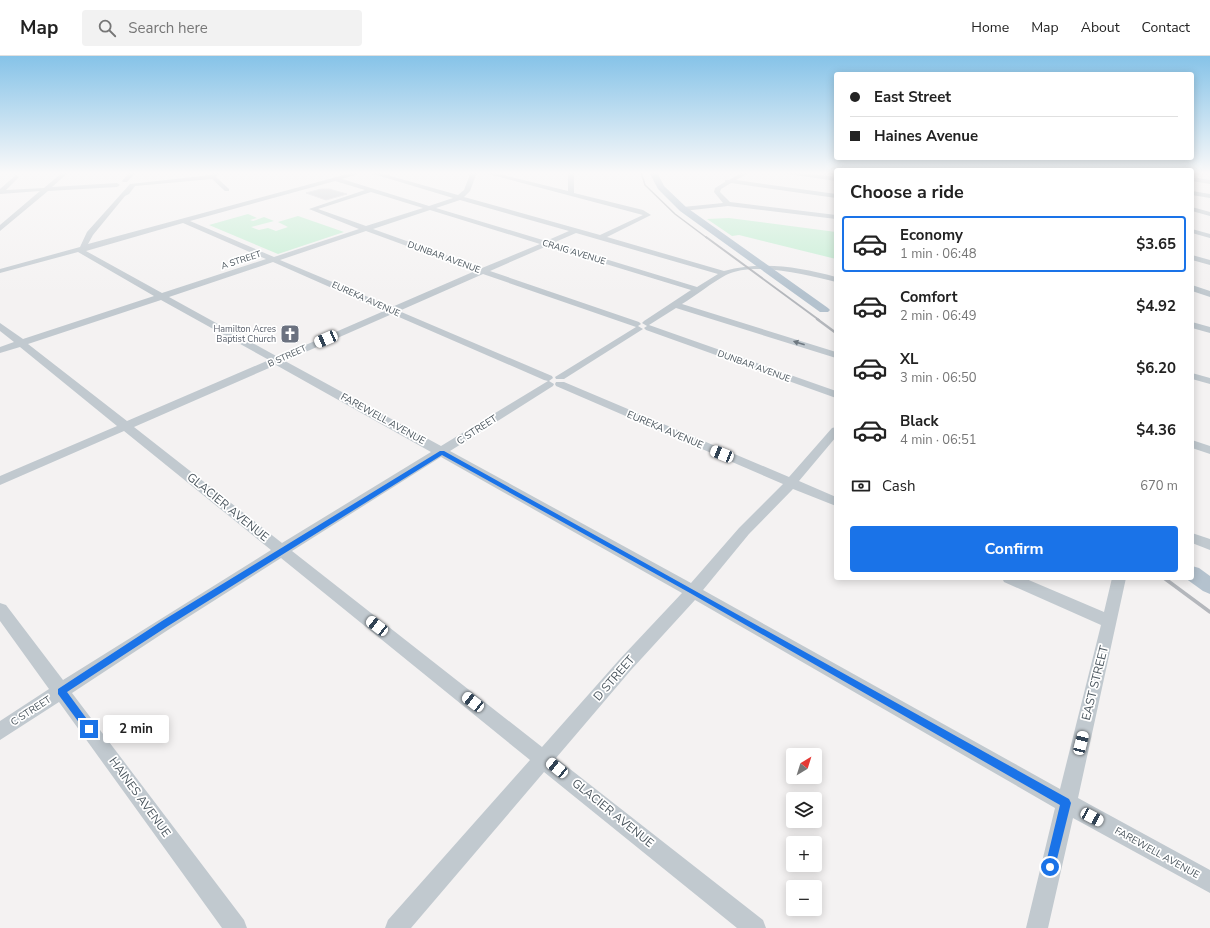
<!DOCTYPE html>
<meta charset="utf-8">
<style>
body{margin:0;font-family:"Nunito Sans",sans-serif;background:#f2f2f2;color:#222;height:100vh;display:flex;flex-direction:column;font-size:15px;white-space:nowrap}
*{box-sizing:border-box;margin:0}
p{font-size:13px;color:#767676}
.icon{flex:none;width:22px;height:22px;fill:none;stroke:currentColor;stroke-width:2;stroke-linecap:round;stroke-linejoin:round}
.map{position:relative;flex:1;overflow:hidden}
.details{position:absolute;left:834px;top:112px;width:360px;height:412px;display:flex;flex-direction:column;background:#fff;border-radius:4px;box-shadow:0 2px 10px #0003}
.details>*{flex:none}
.guide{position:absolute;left:834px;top:16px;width:360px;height:88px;border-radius:4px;box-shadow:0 2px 10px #0003;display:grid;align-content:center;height:88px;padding:0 16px;background:#fff}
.needle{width:26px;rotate:38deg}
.buttons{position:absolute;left:786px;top:692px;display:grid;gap:8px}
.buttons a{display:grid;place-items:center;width:36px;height:36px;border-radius:4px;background:#fff;box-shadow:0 2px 10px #0003;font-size:20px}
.end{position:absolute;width:18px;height:18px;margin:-9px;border:5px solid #1a73e8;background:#fff;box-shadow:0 0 0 2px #fff}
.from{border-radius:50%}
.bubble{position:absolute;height:28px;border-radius:4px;background:#fff;box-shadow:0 2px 10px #0003;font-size:13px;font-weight:700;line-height:28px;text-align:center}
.car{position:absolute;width:12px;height:24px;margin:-12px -6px;border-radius:5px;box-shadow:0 0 3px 1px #0007;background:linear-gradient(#fff 24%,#345 0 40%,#fff 0 76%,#345 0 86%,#fff 0)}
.guide b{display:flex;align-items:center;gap:14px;height:38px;font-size:15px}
.guide b+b{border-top:1px solid #e0e0e0}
.guide i{width:10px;height:10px;background:#222}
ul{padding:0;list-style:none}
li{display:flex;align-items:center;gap:12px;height:56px;margin:0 8px 6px;padding:0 8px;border:2px solid transparent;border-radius:4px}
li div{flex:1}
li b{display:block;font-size:15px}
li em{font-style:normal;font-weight:700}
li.current{border-color:#1a73e8}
li>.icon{width:36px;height:36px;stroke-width:1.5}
h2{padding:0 16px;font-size:18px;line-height:48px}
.pay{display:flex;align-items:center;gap:10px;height:44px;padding:0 16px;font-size:15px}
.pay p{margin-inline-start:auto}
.primary-button{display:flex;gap:8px;margin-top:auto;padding:8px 16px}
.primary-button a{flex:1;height:46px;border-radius:4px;background:#1a73e8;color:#fff;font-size:16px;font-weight:700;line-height:46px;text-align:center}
header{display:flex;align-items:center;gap:24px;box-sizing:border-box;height:56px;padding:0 20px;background:#fff;border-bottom:1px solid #e0e0e0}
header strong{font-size:19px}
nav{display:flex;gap:22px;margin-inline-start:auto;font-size:14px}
.search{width:280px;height:36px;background:#f2f2f2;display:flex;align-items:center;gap:10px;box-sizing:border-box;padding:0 14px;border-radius:4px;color:#767676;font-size:15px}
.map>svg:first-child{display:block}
.green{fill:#c4eed3}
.building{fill:#cccfd4;stroke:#d6d8dd}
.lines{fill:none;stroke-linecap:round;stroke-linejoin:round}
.minor{fill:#c1c9cf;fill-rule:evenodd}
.major{fill:#b4c2ce;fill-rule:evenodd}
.rail-far3{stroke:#b4b7bc;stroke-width:1.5}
.rail-far2{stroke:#b4b7bc;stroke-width:2}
.rail-far1{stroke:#b4b7bc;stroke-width:2.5}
.rail{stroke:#b4b7bc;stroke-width:3.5}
.oneway{fill:#6e7880}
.route{fill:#1a73e8}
.labels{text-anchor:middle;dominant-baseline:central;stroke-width:3.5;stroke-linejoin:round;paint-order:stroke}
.far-street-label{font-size:9px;fill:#4b565e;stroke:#fff}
.far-worship-label{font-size:9px;fill:#5b616d;stroke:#fff;text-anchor:end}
.street-label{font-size:10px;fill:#4b565e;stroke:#fff}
.near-street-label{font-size:12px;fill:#4b565e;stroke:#fff}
</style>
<header>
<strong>Map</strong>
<div class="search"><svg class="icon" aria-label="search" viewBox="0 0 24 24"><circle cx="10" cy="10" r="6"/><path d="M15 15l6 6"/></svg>Search here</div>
<nav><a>Home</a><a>Map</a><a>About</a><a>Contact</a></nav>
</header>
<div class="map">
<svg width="1210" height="872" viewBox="0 0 1210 872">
<rect width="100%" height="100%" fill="#f4f2f2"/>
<g class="green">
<polygon points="248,158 257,162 250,164 253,165 264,161 274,165 251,171 259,174 268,172 276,175 288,171 278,166 298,160 344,176 278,198 209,169"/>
<polygon points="729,162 836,176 836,203 739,179 732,180 707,163"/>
</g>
<polygon class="building" points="321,133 329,133 347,138 326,144 306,137"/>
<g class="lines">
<g class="minor">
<polygon points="63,116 69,116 52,131 117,127 120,129 117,131 48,135 0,175 0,169 40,135 0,138 0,133 16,119 19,121 6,134 44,132"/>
<polygon points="130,116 136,116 127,126 123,126 122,125"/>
<path d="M214,116H220L216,121L229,133V135H225L212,123L135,130L129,138L125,140L93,179L88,188L355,116H364L342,123L429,150L453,142L367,116H376L458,139L464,134L471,116H477L470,135L464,141L600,179L643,159L481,116H491L568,135V116H574V137L643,154L651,159L607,181L724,215C763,205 798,211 836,221V226C806,219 755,205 726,219C711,227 697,239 682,248L836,296V302L676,252L649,269L836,335V342L646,274L644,272L647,270L642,267L644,265L691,234L547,190L490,215L639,266L641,268L638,270L643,273L564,323H556L555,321L636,271L483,218L399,255L552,320L553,322L549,325L554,328L553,330L450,395L691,527L739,472L783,428L556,330L555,328L556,326H564L789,421L832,372L836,371V381L799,425L836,441V450L793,433L749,478L703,534L1060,733L1101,569L1004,526L1002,522H1024L1104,556L1112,522H1126L1078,742L1210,814V837L1073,762L1048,872H1026L1055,752L695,544L631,614L556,702L763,864L766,872H737L544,716L411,872H385L388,864L530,704L281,502L171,572L72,637L244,864L247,872H222L59,646L0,684V665L49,633L0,565V547L6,549L63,624L271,494L124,375L0,429V420L117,370L20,291L0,297V291L14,286L0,275V267L23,283L154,240L78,196L0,217V213L80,191L87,176L130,128L211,119ZM335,125L365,134L309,153L359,173L274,201L190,165ZM371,136L423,152L366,170L318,153ZM460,144L569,175L546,185L436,152ZM430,154L540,188L482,212L373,173ZM183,167L266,203L162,237L86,195ZM366,175L475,215L392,251L280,204ZM576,177L718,218L697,231L553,187ZM273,206L384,255L278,301L169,241ZM161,244L269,304L127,365L28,288ZM392,258L544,324L548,325L441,390L285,305ZM276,309L431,396L282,487L134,371ZM441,401L682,537L619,604L542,691L292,495Z"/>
<polygon points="743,116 750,116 736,124 836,138 836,142 731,127 721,133 720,136 730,146 836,159 836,163 728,150 683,155 680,153 683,151 723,147 714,136 715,132 725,126 725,124 729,124"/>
<polygon points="775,116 792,116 836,121 836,125"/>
<polygon points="1192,121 1210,124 1210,128 1192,125"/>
<polygon points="1192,135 1210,138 1210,142 1192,139"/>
<polygon points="1192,151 1210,156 1210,160 1192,155"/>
<polygon points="1192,173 1210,178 1210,182 1192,177"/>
<polygon points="1192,199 1210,204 1210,209 1192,204"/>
<polygon points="1192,229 1210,235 1210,241 1192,235"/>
<polygon points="1192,266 1210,271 1210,277 1192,272"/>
<polygon points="1192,317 1210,322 1210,328 1192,323"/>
<polygon points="1192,384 1210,390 1210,398 1192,392"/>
<polygon points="1192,477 1210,483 1210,494 1192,487"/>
</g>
<g class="major">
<polygon points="649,116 657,116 664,130 686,151 828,252 830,254 828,256 820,256 680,155 658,133"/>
<polygon points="1192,510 1199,512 1210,520 1210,538 1203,535 1185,522 1192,522"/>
</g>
<polyline class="rail-far3" points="641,116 645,129 675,158 707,182"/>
<polyline class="rail-far2" points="706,181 819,264"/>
<polyline class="rail-far1" points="817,263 836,277"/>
<polyline class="rail" points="1164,522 1210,556"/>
</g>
<defs><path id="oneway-solid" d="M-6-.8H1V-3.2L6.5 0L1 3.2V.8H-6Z"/></defs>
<use class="oneway" href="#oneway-solid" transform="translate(799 287) rotate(-162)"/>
<linearGradient id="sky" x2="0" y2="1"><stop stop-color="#86c3e8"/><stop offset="0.49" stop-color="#faf9f9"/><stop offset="1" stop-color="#faf9f9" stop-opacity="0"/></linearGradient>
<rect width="1210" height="238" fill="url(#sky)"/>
<polygon class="route" points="440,395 444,395 1069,743 1071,747 1054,815 1050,816 1047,815 1045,811 1060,749 690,537 442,399 168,570 67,636 92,670 92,676 86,676 58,638 58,633 162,565"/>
<defs>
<g id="church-square" transform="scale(1)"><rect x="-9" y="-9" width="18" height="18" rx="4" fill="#6b7280" stroke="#fff"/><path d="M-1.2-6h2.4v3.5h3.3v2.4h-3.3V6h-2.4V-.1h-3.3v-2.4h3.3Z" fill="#fff"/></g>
</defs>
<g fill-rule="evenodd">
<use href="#church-square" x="290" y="278"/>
</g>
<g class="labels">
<g class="far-street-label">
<text transform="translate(574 196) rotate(17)">CRAIG AVENUE</text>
<text transform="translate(444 201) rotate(20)">DUNBAR AVENUE</text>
<text transform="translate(241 204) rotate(-18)">A STREET</text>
<text transform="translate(366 243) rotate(24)">EUREKA AVENUE</text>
<text transform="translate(287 300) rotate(-24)">B STREET</text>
<text transform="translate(754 310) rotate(20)">DUNBAR AVENUE</text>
</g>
<g class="far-worship-label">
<text x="276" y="273">Hamilton Acres<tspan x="276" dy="10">Baptist Church</tspan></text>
</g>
<g class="street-label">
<text transform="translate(383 363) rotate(29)">FAREWELL AVENUE</text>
<text transform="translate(477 374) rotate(-33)">C STREET</text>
<text transform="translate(665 374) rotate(23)">EUREKA AVENUE</text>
<text transform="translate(31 655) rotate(-33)">C STREET</text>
<text transform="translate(1157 797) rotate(29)">FAREWELL AVENUE</text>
</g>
<g class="near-street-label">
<text transform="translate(228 451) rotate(39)">GLACIER AVENUE</text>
<text transform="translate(614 622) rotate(-49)">D STREET</text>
<text transform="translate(1095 627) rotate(-76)">EAST STREET</text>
<text transform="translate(140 741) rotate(54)">HAINES AVENUE</text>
<text transform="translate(613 757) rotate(39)">GLACIER AVENUE</text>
</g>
</g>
</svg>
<div class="buttons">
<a><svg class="needle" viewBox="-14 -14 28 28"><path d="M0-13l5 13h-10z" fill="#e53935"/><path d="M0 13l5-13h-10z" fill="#767676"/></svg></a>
<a><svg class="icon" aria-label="layers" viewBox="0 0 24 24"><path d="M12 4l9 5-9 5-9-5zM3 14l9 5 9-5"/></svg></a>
<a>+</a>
<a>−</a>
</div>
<i class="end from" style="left:1050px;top:811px"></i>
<i class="end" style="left:89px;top:673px"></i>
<div class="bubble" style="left:103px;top:659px;width:66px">2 min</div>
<i class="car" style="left:326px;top:283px;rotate:247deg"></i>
<i class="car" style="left:722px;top:398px;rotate:292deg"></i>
<i class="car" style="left:377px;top:570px;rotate:308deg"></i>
<i class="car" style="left:473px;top:646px;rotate:308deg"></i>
<i class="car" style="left:1081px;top:687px;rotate:14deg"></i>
<i class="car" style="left:557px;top:712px;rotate:309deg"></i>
<i class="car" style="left:1092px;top:761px;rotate:118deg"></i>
<div class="guide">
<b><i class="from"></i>East Street</b>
<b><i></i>Haines Avenue</b>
</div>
<section class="details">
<h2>Choose a ride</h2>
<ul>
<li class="current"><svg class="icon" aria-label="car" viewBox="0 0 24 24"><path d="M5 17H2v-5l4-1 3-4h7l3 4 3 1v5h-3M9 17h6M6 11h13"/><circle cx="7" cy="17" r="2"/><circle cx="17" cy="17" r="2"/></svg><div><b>Economy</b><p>1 min · 06:48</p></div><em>$3.65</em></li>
<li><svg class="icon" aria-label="car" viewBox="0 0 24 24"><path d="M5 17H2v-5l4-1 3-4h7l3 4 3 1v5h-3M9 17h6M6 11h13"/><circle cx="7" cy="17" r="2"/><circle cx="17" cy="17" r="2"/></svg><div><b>Comfort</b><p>2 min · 06:49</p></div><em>$4.92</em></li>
<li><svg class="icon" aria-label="car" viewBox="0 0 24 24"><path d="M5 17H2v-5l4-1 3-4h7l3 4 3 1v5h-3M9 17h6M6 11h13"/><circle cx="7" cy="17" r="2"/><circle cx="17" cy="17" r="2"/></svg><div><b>XL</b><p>3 min · 06:50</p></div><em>$6.20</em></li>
<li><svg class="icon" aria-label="car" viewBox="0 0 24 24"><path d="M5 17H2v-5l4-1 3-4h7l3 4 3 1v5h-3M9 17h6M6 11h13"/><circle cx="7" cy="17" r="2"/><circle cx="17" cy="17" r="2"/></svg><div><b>Black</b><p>4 min · 06:51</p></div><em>$4.36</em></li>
</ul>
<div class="pay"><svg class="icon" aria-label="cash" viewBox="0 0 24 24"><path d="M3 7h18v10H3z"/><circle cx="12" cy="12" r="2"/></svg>Cash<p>670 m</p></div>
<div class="primary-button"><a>Confirm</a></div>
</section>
</div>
